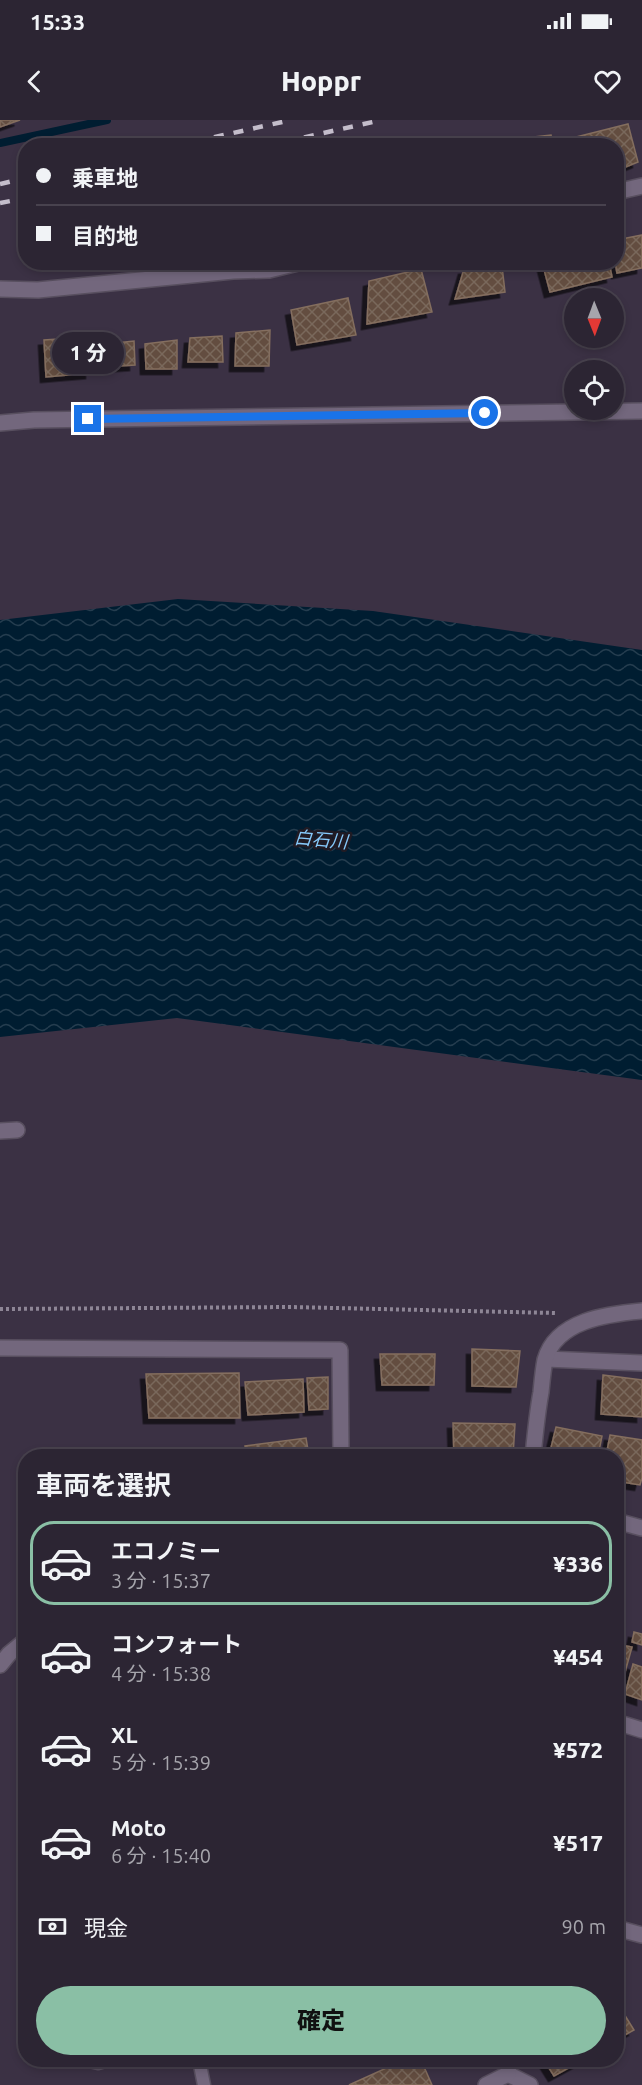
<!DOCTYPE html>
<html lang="ja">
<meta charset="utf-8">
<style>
body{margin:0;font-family:Ubuntu,"Noto Sans JP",sans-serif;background:#342d3b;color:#f1f3f6;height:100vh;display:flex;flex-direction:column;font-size:22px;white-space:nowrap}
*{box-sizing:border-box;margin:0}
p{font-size:20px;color:#a6a5ac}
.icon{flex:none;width:33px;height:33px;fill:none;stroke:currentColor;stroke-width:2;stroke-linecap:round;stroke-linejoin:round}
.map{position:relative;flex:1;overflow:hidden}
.panel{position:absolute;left:18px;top:1329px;width:606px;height:618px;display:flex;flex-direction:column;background:#2c2533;border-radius:24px;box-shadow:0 3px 9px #0003,0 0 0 2px #48424e}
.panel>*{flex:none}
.hud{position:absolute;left:18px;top:18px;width:606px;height:132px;border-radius:24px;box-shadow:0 3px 9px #0003,0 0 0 2px #48424e;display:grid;align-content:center;height:132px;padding:0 18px;background:#2c2533}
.needle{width:39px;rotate:179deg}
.buttons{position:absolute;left:564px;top:168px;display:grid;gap:12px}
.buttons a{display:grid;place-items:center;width:60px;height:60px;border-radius:50%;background:#2c2533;box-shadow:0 3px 9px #0003,0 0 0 2px #48424e;font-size:30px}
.end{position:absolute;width:27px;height:27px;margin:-14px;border:8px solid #1a73e8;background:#fff;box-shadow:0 0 0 3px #fff}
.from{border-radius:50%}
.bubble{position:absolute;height:42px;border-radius:21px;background:#2c2533;box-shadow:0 3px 9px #0003,0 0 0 2px #48424e;font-size:20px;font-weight:800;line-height:42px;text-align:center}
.hud b{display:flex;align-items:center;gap:21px;height:57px;font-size:22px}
.hud b+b{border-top:2px solid #48424e}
.hud i{width:15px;height:15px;background:#f1f3f6}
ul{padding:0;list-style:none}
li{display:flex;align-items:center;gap:18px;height:84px;margin:0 12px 9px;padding:0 6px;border:3px solid transparent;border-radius:24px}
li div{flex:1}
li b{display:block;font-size:22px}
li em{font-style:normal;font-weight:800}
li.current{border-color:#8abfa5}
li>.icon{width:54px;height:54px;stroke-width:1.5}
h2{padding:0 18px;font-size:27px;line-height:72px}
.pay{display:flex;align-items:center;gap:15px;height:66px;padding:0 18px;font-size:22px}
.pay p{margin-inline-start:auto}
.primary-button{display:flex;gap:12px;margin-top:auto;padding:12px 18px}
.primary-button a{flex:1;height:69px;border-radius:36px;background:#8abfa5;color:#111;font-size:24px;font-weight:800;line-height:69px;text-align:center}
.status{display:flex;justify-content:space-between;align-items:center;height:42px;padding:0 30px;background:#2c2533;direction:ltr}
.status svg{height:16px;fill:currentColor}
header{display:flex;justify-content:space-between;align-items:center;height:78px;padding:0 18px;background:#2c2533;font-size:27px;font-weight:800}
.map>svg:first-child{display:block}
.water{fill:url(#water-waves)}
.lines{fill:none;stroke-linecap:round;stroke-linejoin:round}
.stream{stroke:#001d31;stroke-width:8}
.building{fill:url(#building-cross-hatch);stroke:#846e5e;stroke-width:1.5;filter:url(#shadow)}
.service-casing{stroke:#584f5f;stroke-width:15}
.minor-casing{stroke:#584f5f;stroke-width:18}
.tertiary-casing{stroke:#584f5f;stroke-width:18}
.path{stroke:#8e8696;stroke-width:4;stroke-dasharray:3 3;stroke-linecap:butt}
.service{stroke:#73677d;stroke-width:12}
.minor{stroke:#73677d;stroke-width:15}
.tertiary{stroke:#73677d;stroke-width:15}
.rail{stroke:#c4bdcb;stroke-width:4.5;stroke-dasharray:10 10;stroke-linecap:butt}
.route{stroke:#1a73e8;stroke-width:8}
.labels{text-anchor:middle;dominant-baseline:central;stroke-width:5;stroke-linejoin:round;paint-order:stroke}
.water-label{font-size:18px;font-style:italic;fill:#86c9fa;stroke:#201b24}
</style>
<div class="status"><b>15:33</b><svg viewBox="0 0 49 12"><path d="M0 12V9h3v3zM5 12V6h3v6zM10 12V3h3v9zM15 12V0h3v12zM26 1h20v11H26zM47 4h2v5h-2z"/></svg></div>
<header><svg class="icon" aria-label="back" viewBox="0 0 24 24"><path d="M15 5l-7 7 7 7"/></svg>Hoppr<svg class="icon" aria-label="heart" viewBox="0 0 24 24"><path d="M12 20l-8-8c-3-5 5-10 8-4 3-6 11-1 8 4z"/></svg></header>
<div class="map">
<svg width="642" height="1965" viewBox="0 0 642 1965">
<defs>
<pattern id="water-waves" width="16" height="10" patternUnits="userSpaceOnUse" patternTransform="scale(1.5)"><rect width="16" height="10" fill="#001d31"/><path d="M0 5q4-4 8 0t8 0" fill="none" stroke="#253d4f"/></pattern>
<pattern id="building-cross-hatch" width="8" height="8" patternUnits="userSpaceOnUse" patternTransform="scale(1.5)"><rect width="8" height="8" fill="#634e3f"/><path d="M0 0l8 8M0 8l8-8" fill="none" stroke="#79675b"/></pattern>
<filter id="shadow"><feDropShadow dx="-5.5" dy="5.5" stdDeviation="0" flood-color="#0009"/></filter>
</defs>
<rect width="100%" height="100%" fill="#3b3144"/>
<polygon class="water" points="178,479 373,491 642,530 642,960 177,898 0,917 0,500"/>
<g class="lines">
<polyline class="stream" points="0,23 107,0"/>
</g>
<g class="building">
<polygon points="0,0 20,0 0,7"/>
<polygon points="628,4 638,42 616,51 616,26 570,26 568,19"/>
<polygon points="551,15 553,26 518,26 516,19"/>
<polygon points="642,115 642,148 617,153 615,142 616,120"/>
<polygon points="542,142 609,142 612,157 550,172"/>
<polygon points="502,146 505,172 455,179 464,149"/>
<polygon points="421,149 432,192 367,204 369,161"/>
<polygon points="348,178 356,215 297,225 291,190"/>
<polygon points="270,210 269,246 235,246 236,213"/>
<polygon points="222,216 223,242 188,242 190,218"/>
<polygon points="89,217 91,253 46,257 44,220"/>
<polygon points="177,220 177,249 146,249 145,224"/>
<polygon points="134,221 135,245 103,247 106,224"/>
<polygon points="472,1229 520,1231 516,1267 472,1266"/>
<polygon points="380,1234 435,1234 434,1265 382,1265"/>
<polygon points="239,1253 240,1298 149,1298 146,1254"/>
<polygon points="603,1255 642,1260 642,1297 601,1294"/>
<polygon points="328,1257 328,1289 309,1290 307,1258"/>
<polygon points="303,1259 304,1292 248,1295 245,1262"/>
<polygon points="453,1303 515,1304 513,1336 454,1336"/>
<polygon points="556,1307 602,1316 598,1336 549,1336"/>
<polygon points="610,1315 642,1320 642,1358 640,1365 616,1361 616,1336 606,1336"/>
<polygon points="306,1318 309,1336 246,1336 245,1326"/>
<polygon points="634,1512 642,1514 642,1525 632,1522"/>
<polygon points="616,1524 632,1527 622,1563 616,1561"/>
<polygon points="633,1544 642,1547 642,1580 625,1574"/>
<polygon points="616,1881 634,1910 616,1920"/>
<polygon points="404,1940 421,1940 432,1965 349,1965"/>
<polygon points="544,1940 583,1940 554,1956"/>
</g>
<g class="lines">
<g class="service-casing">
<g id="service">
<polyline points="85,1940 98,1943 109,1940"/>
<polyline points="199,1940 204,1965"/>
</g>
</g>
<g class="minor-casing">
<g id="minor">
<polyline points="616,72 642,66"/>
<polyline points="0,169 38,170 233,151 269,150 302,142"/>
<polyline points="0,303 34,300 642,291"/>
<polyline points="0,1011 17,1010"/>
<polyline points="0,1228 340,1230 341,1336"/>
<polyline points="546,1239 642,1243"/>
<path d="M533,1336C535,1315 537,1294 541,1272C542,1262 543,1250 545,1240C556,1200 608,1194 642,1191"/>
<polyline points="616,1602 642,1610"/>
<polyline points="616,1808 642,1815"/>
<polyline points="508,1954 530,1965"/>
<polyline points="486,1965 508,1954 509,1940"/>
</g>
</g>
<g class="tertiary-casing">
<g id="tertiary">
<polyline points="616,1401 642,1408"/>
<polyline points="0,1545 9,1534 26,1520"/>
</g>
</g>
<polyline class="path" points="0,1189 291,1187 555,1193"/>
<use href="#service" class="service"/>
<use href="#minor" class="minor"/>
<use href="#tertiary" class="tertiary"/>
<g class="rail">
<polyline points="175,26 291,0"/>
<polyline points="265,26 382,0"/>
<polyline points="0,64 26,58"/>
<polyline points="0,83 26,78"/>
</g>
</g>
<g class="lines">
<polyline class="route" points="88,299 485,293"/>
</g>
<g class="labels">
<g class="water-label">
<text transform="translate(321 719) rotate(5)">白石川</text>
</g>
</g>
</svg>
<div class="buttons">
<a><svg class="needle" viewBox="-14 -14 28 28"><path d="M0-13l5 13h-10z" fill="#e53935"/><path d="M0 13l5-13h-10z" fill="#a6a5ac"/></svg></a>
<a><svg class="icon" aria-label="locate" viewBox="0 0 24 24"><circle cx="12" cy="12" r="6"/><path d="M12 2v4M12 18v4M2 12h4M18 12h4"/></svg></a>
</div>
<i class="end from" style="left:485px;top:293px"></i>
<i class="end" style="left:88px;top:299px"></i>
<div class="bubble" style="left:52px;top:212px;width:72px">1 分</div>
<div class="hud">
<b><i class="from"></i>乗車地</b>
<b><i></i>目的地</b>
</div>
<section class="panel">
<h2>車両を選択</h2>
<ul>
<li class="current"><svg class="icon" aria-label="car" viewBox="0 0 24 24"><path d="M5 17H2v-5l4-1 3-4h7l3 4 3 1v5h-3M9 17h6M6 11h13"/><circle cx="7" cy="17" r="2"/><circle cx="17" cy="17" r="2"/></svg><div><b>エコノミー</b><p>3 分 · 15:37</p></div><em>¥336</em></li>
<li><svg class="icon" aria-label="car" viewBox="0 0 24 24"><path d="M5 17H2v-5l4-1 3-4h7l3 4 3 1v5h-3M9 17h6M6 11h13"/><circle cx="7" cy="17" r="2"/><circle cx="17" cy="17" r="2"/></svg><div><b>コンフォート</b><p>4 分 · 15:38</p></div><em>¥454</em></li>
<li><svg class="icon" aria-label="car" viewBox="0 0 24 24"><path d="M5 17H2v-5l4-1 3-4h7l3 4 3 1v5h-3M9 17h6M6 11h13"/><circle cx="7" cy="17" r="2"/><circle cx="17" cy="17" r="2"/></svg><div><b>XL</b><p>5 分 · 15:39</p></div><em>¥572</em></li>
<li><svg class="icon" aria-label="car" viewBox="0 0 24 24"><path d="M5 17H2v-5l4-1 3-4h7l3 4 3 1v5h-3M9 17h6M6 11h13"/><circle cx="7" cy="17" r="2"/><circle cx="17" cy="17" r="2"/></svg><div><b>Moto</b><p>6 分 · 15:40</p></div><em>¥517</em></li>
</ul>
<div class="pay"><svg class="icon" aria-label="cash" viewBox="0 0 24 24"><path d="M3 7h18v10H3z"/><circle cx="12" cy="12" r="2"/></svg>現金<p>90 m</p></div>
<div class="primary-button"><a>確定</a></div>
</section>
</div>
